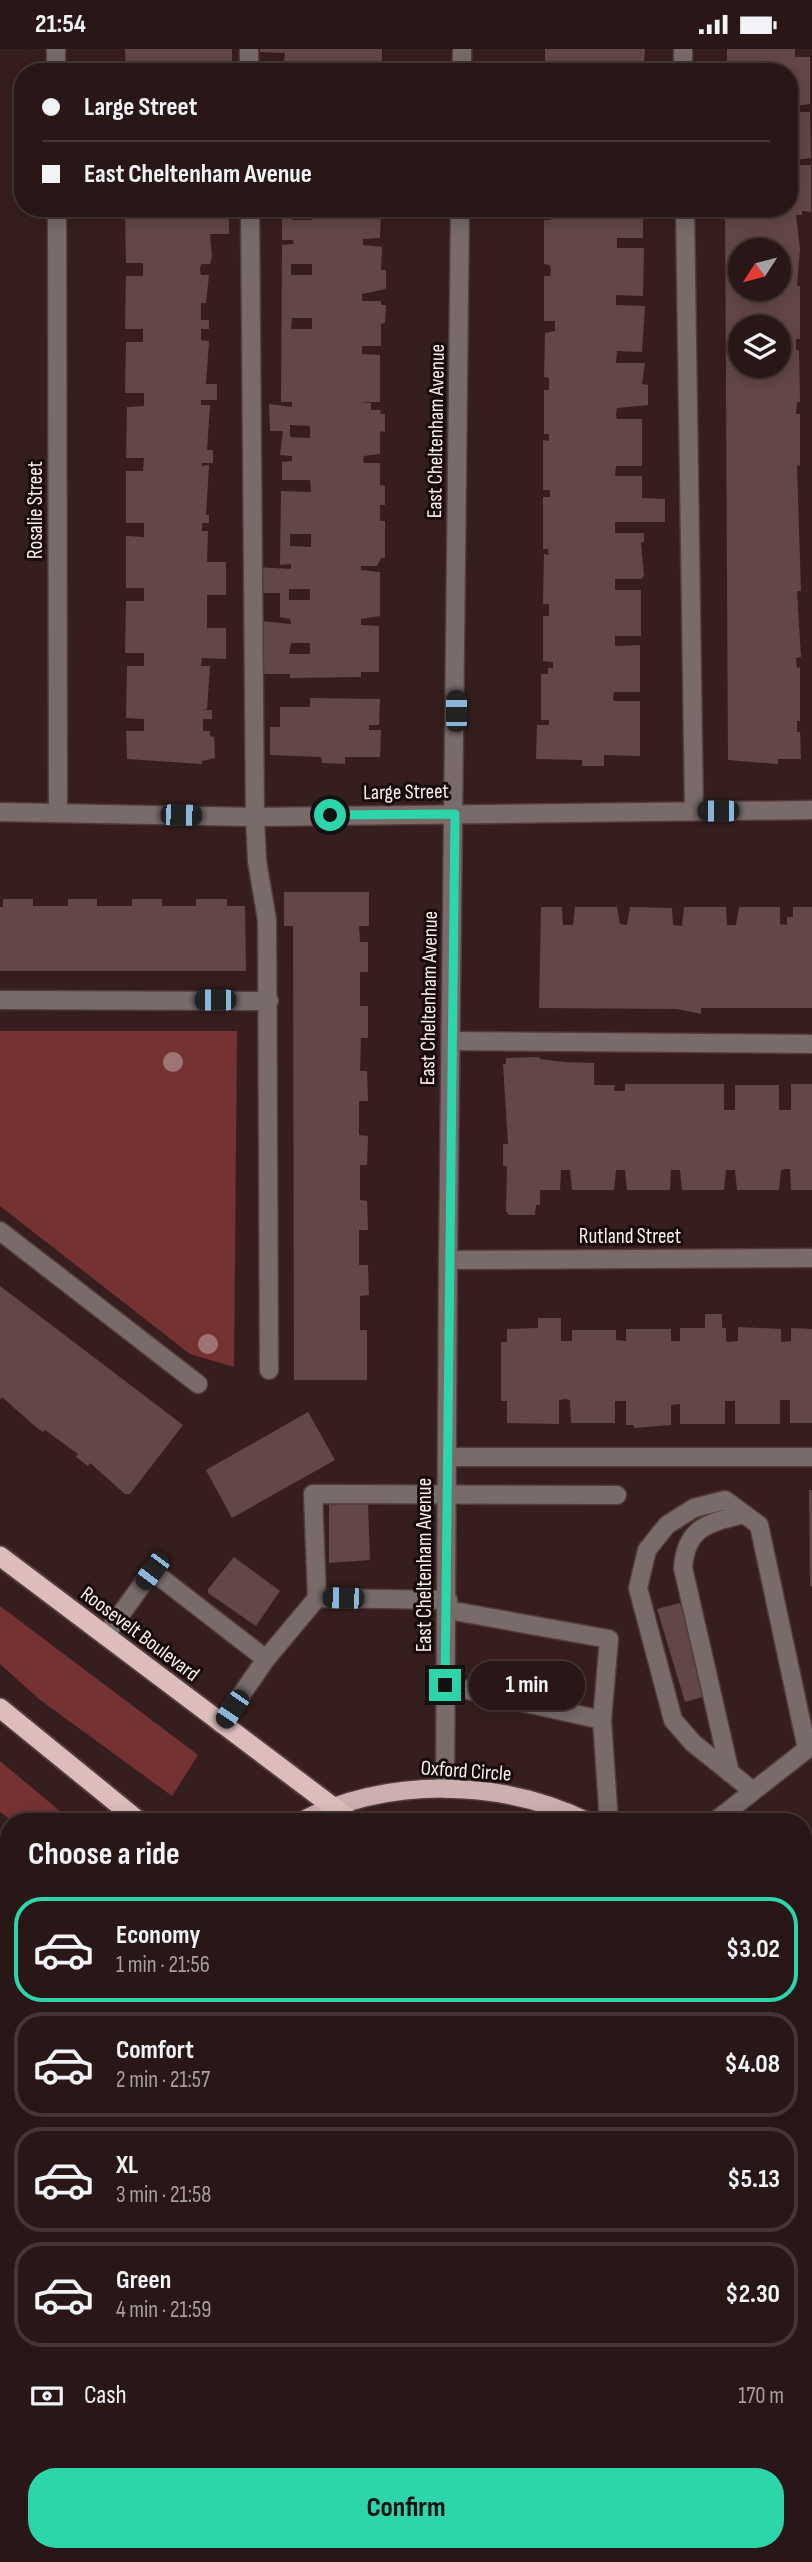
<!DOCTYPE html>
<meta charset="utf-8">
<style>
body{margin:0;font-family:"Sofia Sans Condensed",sans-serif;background:#311f1f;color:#f1f3f6;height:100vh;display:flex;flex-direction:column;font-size:26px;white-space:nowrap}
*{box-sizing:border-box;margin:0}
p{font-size:23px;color:#a59fa1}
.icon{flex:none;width:38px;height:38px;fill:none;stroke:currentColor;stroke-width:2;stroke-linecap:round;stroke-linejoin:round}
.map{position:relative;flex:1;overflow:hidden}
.side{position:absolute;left:0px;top:1764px;width:812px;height:749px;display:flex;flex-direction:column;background:#291616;border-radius:28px 28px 0 0;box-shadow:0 4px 18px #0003,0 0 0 2px #453535}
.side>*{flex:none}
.guide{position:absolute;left:14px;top:14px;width:784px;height:154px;border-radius:28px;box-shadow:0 4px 18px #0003,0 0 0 2px #453535;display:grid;align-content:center;height:154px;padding:0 28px;background:#291616}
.needle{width:46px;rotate:234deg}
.controls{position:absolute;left:728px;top:189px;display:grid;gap:14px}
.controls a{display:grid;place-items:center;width:63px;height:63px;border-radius:50%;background:#291616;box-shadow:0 4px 18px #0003,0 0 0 2px #453535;font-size:35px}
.end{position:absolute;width:32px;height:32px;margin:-16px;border:9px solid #2dd5ab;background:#111;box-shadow:0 0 0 4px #111}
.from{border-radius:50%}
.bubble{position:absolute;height:49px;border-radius:24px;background:#291616;box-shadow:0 4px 18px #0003,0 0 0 2px #453535;font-size:23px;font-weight:700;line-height:49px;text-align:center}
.car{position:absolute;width:21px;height:42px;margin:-21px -10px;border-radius:9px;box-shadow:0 0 5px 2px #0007;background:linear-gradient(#222 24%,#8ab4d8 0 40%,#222 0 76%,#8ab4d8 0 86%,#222 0)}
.guide b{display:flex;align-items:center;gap:24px;height:66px;font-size:26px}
.guide b+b{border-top:2px solid #453535}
.guide i{width:18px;height:18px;background:#f1f3f6}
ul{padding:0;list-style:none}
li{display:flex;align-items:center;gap:21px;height:105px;margin:0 14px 10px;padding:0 14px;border:4px solid #453535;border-radius:28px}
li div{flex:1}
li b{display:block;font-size:26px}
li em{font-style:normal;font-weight:700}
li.current{border-color:#2dd5ab}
li>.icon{width:63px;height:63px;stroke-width:1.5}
h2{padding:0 28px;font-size:32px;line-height:84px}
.pay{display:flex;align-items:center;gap:18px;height:77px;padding:0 28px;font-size:26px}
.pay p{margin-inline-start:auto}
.button{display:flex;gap:14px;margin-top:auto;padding:14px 28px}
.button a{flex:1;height:80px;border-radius:28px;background:#2dd5ab;color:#111;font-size:28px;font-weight:700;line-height:80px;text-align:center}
.status{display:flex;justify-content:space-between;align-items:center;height:49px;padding:0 35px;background:#291616;direction:ltr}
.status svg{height:19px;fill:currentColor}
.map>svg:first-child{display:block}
.green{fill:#753233}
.building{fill:#634746;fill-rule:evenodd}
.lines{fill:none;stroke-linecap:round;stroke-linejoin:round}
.service-casing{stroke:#533b3b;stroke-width:21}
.minor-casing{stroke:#533b3b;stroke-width:21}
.tertiary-casing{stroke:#533b3b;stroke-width:21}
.secondary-casing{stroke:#533b3b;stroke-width:21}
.primary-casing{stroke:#533b3b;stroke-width:21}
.trunk-casing{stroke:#533b3b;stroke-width:23}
.service{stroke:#786b6a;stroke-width:18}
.minor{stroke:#786b6a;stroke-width:18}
.tertiary{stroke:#786b6a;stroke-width:18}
.secondary{stroke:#a79190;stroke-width:18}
.primary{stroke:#ccafae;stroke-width:18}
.trunk{stroke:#dcbdbc;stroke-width:19}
.tree{fill:#9e7574}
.route{stroke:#2dd5ab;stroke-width:9}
.labels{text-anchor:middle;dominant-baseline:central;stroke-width:6;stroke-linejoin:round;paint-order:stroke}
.street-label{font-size:21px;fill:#fef0ef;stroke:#170c0b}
</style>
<div class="status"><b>21:54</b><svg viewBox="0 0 49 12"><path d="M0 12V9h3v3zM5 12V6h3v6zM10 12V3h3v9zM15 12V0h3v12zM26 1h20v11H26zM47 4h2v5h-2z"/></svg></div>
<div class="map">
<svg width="812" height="2513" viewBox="0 0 812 2513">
<rect width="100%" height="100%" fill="#371e1e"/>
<g class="green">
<polygon points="0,982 237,982 234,1318 190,1305 0,1157"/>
<polygon points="0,1557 198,1706 172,1747 39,1650 0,1615"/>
<polygon points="0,1712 73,1773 14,1773 0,1763"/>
<polygon points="0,1844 9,1849 9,1928 0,1922"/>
<polygon points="812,2311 812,2359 803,2356 803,2322"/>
</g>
<g class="building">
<polygon points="125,0 232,0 232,23 143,23 143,19 126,20"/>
<polygon points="260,0 382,0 382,23 283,23 285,4 260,3"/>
<polygon points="545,0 645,0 644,16 618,18 618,23 545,23"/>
<path d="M727,0H795V8H810V55L795,57V63H810L811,109L795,111L796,116H811V163L802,162V166H796L800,200L797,237H800V290H796V301H799L800,353H797L796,365H800V416L797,417L801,542H797L801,608L796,609L797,619L800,618V672H797V683H800L801,710H778V715L728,711L725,159H789V23H723V15H727ZM740,201H779V240H740ZM740,278H779V317H740Z"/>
<polygon points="143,159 229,159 229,185 210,185 212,208 210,215 201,215 200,220 201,226 209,226 206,254 201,254 201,271 209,271 209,280 201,280 201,291 209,292 206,335 217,335 217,351 201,351 201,356 210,356 207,401 213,401 213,414 202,414 202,417 209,416 206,466 209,466 209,474 202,474 202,482 208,482 207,513 226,513 226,546 207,546 207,579 226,579 226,610 202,609 201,617 210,617 207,660 202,661 212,661 212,670 203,670 203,682 210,682 210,687 214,688 215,709 202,712 202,715 127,710 126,682 144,682 144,670 126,669 127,617 144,617 144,604 125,604 126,552 144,552 144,539 126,539 126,487 144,488 144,474 126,474 126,422 143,422 144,409 126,409 127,358 144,357 144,344 125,344 126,293 143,293 143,280 125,280 126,227 143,227 143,214 126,214 125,162 143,162"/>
<path d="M282,159H292V171H312V159H381L380,189L363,190V196L382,198L381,221H386V240L362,245V252H381V256H386L385,274L381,275V297H362V305L380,306V353H359L371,354V361H381L380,365H385V383L380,382V405L364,407L363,411L364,414H380V436L385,437V456H380V472H385V509H381L377,517H361V521L380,523V567L361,570V576L379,577V623H361V628L290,629V625H262L260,572L291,575L290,570L280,568V544H256V518L291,520V515L280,516L281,442L311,443L310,431H282V413L292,412V407L280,406L283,382H270L269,355L292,358V353H281L282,196L294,195L293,191H282ZM291,215H312V226H291ZM292,269H312V280H291ZM290,376L310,377V389L290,388ZM290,485H311V498L290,497ZM289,540H310V551H289ZM291,594H310V605H289Z"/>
<polygon points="551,159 643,159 643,189 617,189 617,199 644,199 643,247 616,246 616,256 645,257 642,303 617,302 616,314 645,314 642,335 648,336 648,356 617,359 616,365 617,370 642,370 642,417 616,417 615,427 642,427 642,449 665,450 665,473 615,473 615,484 644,484 644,493 641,493 644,527 641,530 615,530 615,541 641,541 641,587 615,587 615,597 640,596 640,643 614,643 613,649 614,652 640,652 640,707 604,706 604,717 582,717 582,711 536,710 537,676 549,676 549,671 541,671 541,625 548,625 548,619 553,619 553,613 543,612 543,567 549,567 549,555 543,555 544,505 549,506 548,500 543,500 543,448 550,448 550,441 543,441 543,391 549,392 549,385 544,385 544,341 549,341 549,329 544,328 545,284 555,282 555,272 544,272 544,227 550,227 551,222 550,216 544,215 544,171 551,171"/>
<polygon points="310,649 380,650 379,676 369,676 369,681 381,681 380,708 345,708 345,715 322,714 321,708 270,706 270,678 280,678 280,658 310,658"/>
<polygon points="284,843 369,843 369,877 359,877 360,893 368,893 368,923 360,923 360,957 368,957 368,989 361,989 360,1022 367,1022 368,1052 359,1052 359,1086 368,1087 367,1116 360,1116 360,1151 367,1152 368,1181 359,1181 359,1216 368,1216 369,1246 360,1247 360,1281 367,1281 367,1331 294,1331 293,877 284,877"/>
<polygon points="3,850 33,850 33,857 68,857 68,850 97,850 97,857 132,857 132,850 162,850 162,857 196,857 196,850 227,850 227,857 245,857 246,922 0,922 0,858 3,858"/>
<polygon points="541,858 562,858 563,876 573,876 575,858 617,858 620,875 627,876 630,858 672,859 673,876 682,877 684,858 726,858 727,876 736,876 739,858 780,858 780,875 787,876 787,868 793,868 793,858 812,858 812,959 701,959 701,965 677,960 539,959"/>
<polygon points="539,1008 540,1010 564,1013 594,1014 594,1036 615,1036 614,1042 625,1042 625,1035 724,1035 724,1061 735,1061 735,1036 779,1036 779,1061 791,1061 791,1035 812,1035 812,1141 791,1141 790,1120 786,1120 781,1121 779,1141 737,1141 735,1121 726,1121 724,1141 682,1141 680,1121 671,1121 670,1141 627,1141 625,1121 616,1121 614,1141 572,1141 570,1121 561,1121 560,1141 540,1141 540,1156 536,1156 535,1166 509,1166 506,1162 507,1117 503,1117 503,1095 508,1095 503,1015 506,1015 506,1009"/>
<polygon points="0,1237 183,1376 130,1445 125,1445 90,1414 88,1417 76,1408 78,1405 45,1381 43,1383 37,1379 2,1348 0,1351"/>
<polygon points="705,1265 722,1265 722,1279 726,1279 726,1292 729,1293 738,1292 738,1278 781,1280 781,1293 791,1292 791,1279 812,1280 812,1374 790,1374 790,1351 780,1351 780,1375 735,1375 735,1352 725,1352 725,1375 680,1375 680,1355 671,1356 671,1376 634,1379 634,1376 626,1376 626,1352 615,1352 615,1374 571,1374 570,1351 565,1350 559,1351 559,1375 507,1374 507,1352 501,1352 501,1293 507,1293 507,1280 538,1279 538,1269 561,1269 561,1292 572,1292 572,1281 616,1281 616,1291 626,1292 626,1280 671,1280 671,1292 680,1292 680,1279 705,1279"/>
<polygon points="308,1363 335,1411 232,1469 206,1421"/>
<polygon points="809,1441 812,1441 812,1537 810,1537"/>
<polygon points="329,1454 368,1454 370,1511 329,1514"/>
<polygon points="234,1508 280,1542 256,1577 208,1544 208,1540"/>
<polygon points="680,1554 707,1647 685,1653 657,1560"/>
<polygon points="9,2237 9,2299 0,2302 0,2241"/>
</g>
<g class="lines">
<g class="service-casing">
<g id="service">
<polyline points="249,0 249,23"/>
<polyline points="683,0 683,23"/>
<polyline points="250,159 255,768 257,812 267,871 269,1321"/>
<polyline points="685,159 694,762"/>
<polyline points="0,951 269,952"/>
<polyline points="451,992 812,995"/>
<polyline points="0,1182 198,1335"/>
<polyline points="447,1408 812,1408"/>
<polyline points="317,1549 313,1445 617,1446"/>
<polyline points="448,1561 609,1590 602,1671"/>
<polyline points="105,1587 152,1522 266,1610 221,1675"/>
<polyline points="266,1610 317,1549 448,1551"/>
<polyline points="445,1636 602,1671 609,1773"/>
<path d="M730,1724L683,1519C686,1478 708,1474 744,1465"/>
<polyline points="714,1773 807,1700 759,1476 725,1451 694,1459 667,1476 647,1501 638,1539 673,1671 693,1694 753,1742"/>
<polyline points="0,2203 9,2203"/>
<polyline points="288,2504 305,2513"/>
<polyline points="147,2513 152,2504"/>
</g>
</g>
<g class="minor-casing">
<g id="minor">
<polyline points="56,0 56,23"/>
<polyline points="57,159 58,764"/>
<polyline points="448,1211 812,1209"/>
<polyline points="409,2513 409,2504"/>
</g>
</g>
<g class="tertiary-casing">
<g id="tertiary">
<polyline points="462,23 462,0"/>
<polyline points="0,763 255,768 812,761"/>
<polyline points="445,1739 448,1211 460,159"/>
<polyline points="803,1850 812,1847"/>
<polyline points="803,1920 812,1912"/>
</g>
</g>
<g class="secondary-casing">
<g id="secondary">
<polyline points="0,2033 9,2027"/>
<polyline points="0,2105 9,2107"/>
</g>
</g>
<g class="primary-casing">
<g id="primary">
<path d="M299,1773C388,1728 499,1729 589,1773"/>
<polyline points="0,2465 9,2457"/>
</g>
</g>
<g class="trunk-casing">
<g id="trunk">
<polyline points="0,1507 353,1773"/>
<polyline points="0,1659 140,1773"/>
<polyline points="0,1803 9,1809"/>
<polyline points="0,1967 9,1973"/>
<polyline points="803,2004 812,2006"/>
<polyline points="803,2133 812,2136"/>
<polyline points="803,2234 812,2238"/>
<polyline points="803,2388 812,2391"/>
</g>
</g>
<use href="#service" class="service"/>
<use href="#minor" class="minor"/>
<use href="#tertiary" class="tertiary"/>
<use href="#secondary" class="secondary"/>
<use href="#primary" class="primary"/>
<use href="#trunk" class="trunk"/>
</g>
<g class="tree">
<circle cx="173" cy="1013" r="10"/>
<circle cx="208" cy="1295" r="10"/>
</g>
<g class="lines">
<polyline class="route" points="330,766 455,765 445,1636"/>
</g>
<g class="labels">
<g class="street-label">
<text transform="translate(436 382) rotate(-89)">East Cheltenham Avenue</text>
<text transform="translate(35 461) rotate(-90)">Rosalie Street</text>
<text transform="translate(406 743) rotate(-1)">Large Street</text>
<text transform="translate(429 949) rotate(-89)">East Cheltenham Avenue</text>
<text x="630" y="1187">Rutland Street</text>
<text transform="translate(424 1516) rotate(-90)">East Cheltenham Avenue</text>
<text transform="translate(140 1585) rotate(37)">Roosevelt Boulevard</text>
<text transform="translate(466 1722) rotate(4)">Oxford Circle</text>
</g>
</g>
</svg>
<div class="controls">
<a><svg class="needle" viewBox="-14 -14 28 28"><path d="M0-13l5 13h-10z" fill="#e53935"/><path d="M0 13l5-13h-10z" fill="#a59fa1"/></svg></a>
<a><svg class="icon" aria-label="layers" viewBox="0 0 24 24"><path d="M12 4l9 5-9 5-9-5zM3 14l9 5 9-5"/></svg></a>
</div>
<i class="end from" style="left:330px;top:766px"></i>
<i class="end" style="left:445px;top:1636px"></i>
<div class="bubble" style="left:469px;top:1612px;width:116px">1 min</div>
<i class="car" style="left:456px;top:662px;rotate:0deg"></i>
<i class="car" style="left:718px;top:762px;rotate:270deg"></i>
<i class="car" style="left:181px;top:766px;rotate:91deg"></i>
<i class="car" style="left:215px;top:951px;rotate:270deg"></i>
<i class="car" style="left:152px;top:1522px;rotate:217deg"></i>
<i class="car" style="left:343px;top:1549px;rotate:271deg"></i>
<i class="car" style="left:232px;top:1660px;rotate:214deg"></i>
<div class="guide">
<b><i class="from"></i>Large Street</b>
<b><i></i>East Cheltenham Avenue</b>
</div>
<section class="side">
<h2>Choose a ride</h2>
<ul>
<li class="current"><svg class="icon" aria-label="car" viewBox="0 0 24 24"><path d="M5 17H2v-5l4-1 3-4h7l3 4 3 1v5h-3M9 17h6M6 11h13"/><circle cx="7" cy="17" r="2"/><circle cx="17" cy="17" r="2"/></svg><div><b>Economy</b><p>1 min · 21:56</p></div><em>$3.02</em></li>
<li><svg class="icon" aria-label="car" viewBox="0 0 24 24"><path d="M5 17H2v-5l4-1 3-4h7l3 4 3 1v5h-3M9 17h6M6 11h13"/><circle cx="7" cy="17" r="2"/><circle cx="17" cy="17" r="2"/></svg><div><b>Comfort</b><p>2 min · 21:57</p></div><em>$4.08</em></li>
<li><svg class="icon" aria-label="car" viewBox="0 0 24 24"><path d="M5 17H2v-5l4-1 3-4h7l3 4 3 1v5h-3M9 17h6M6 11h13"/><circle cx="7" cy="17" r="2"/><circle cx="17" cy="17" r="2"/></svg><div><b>XL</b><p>3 min · 21:58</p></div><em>$5.13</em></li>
<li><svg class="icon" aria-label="car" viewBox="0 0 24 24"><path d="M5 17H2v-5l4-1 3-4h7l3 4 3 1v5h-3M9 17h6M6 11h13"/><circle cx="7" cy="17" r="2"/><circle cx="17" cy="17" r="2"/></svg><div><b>Green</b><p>4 min · 21:59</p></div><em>$2.30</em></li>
</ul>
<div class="pay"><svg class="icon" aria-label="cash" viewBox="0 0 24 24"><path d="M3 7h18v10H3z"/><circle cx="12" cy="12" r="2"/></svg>Cash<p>170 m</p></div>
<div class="button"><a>Confirm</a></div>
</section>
</div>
